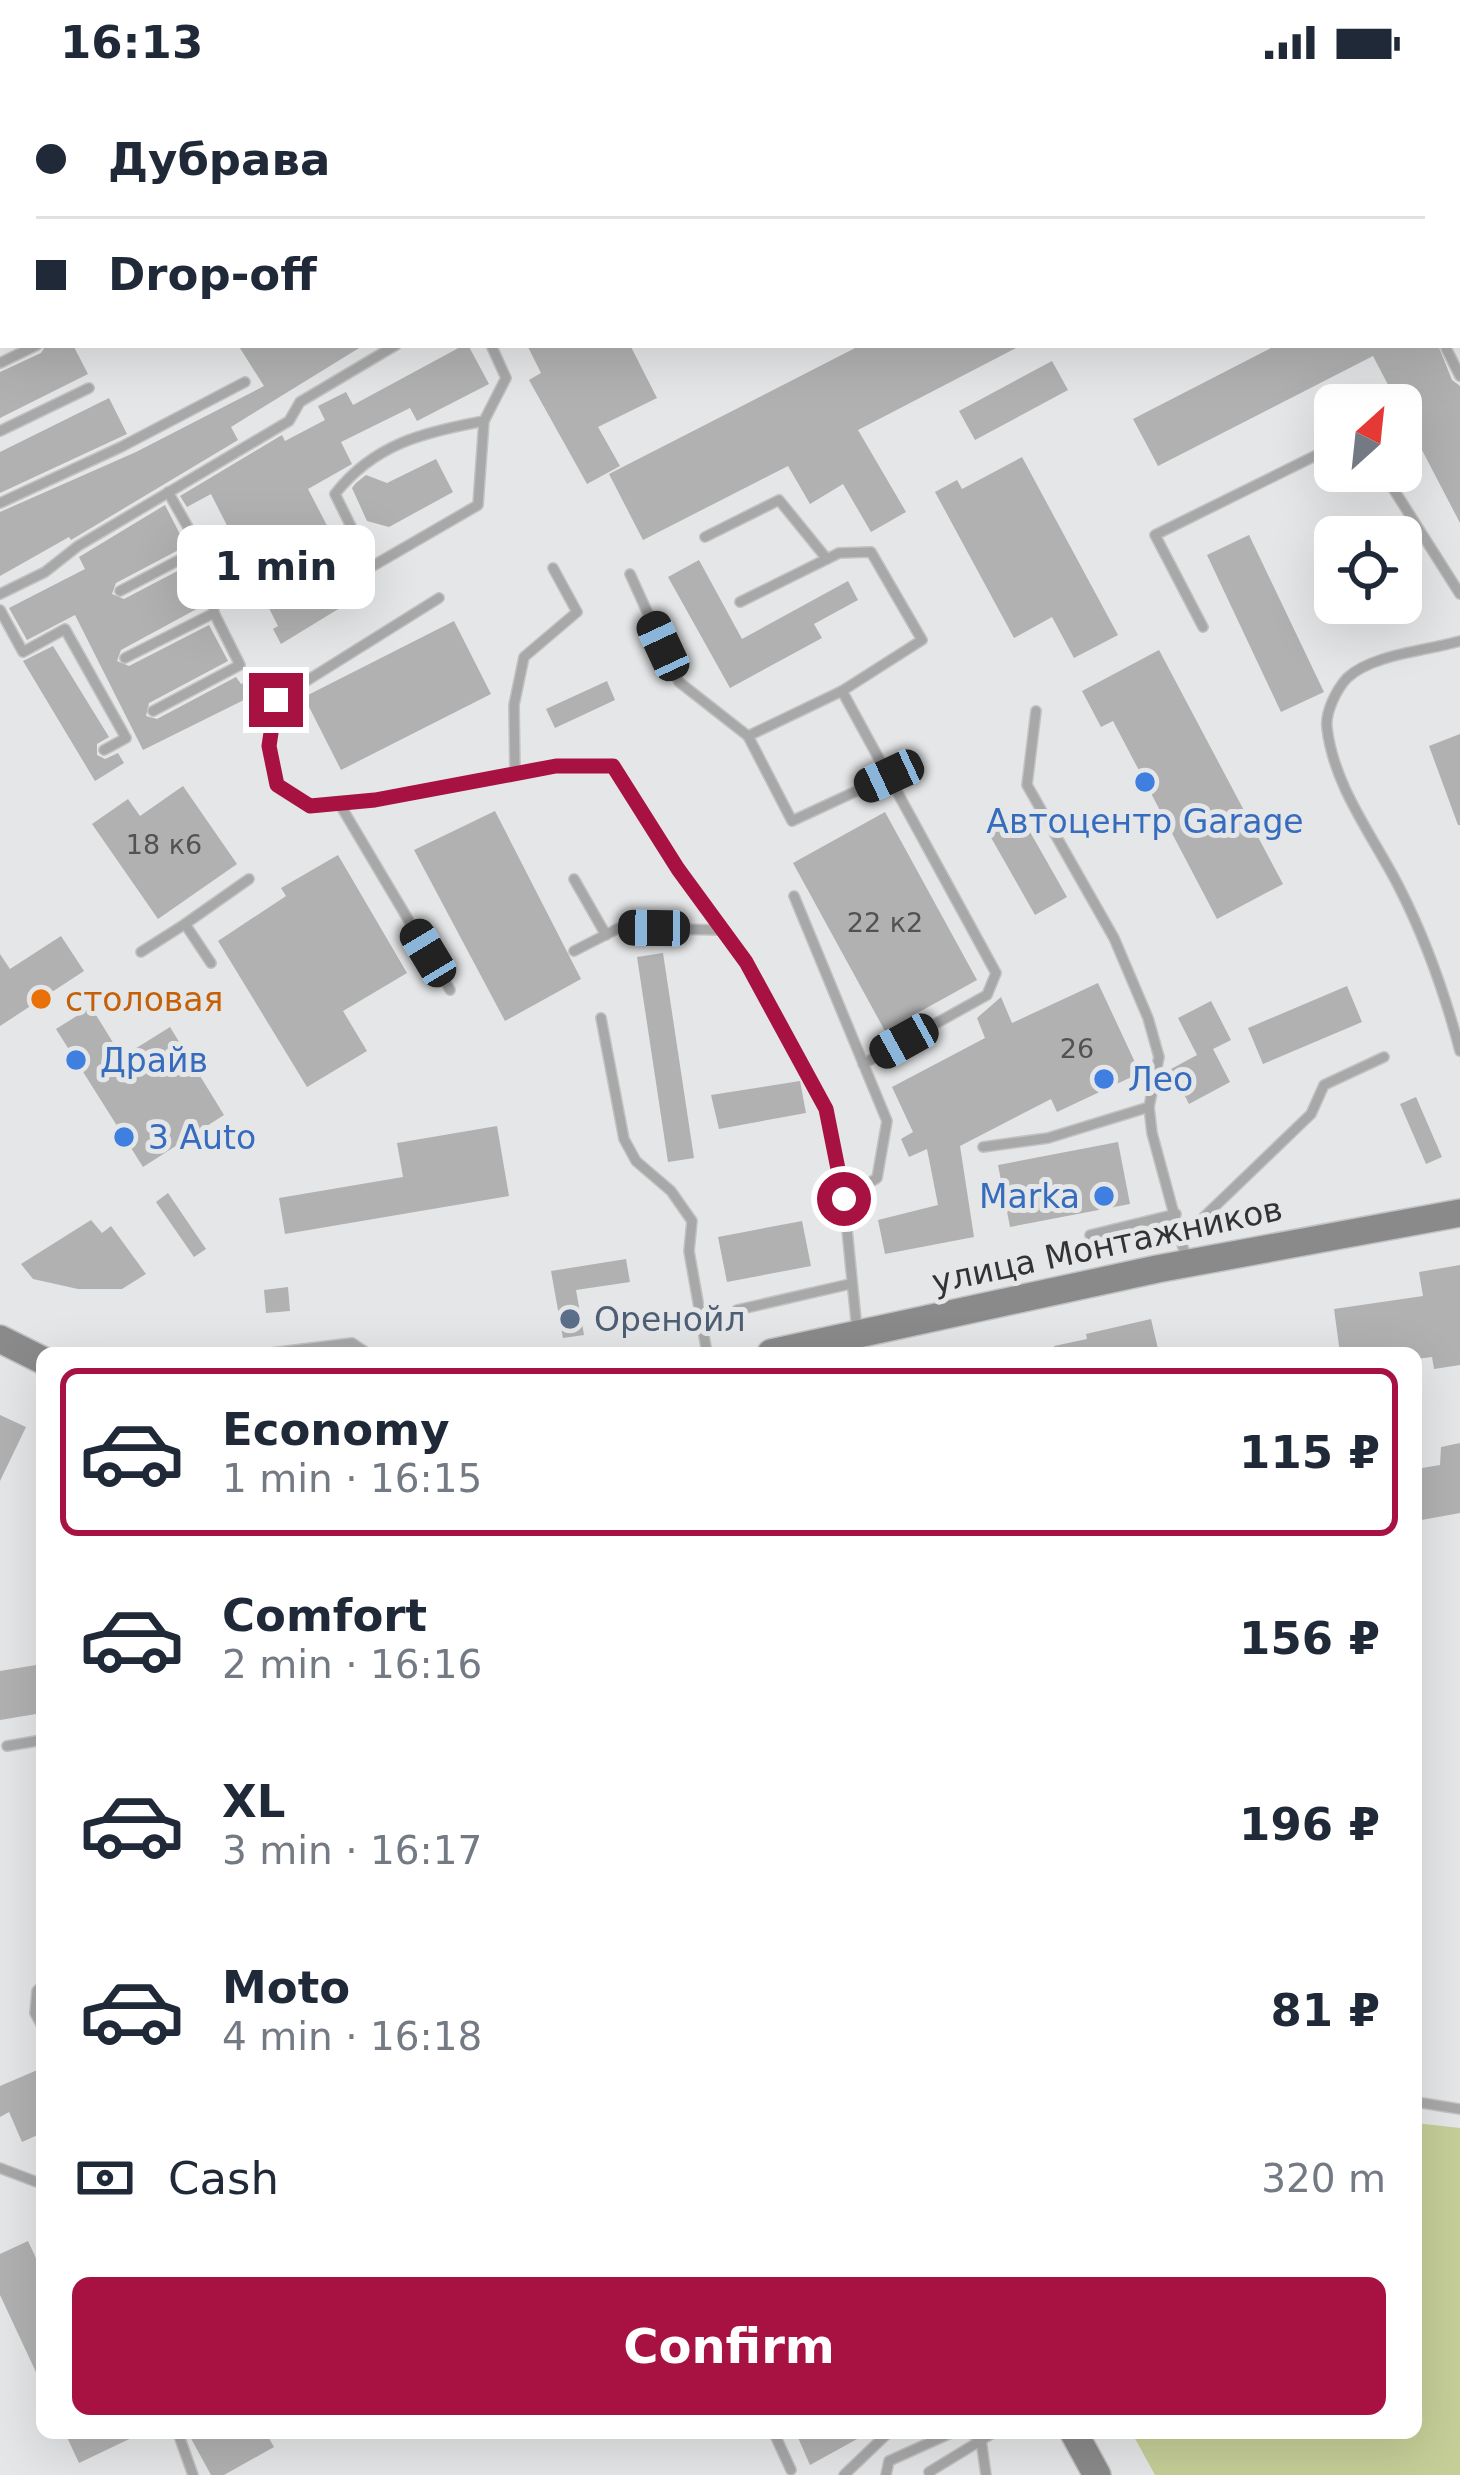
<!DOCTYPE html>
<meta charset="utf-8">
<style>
body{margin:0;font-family:"DejaVu Sans",sans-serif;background:#f2f2f3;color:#1f2937;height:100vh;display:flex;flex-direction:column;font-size:45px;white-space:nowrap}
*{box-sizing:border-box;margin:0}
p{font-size:39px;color:#747a83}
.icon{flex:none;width:66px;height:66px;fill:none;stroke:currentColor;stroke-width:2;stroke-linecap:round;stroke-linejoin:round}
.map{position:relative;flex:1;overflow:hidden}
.details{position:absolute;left:36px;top:1263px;width:1386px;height:1092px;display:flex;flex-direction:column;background:#fff;border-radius:18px;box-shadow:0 12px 48px #0002}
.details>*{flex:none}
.banner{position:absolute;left:0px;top:0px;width:1461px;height:264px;box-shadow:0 12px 48px #0002;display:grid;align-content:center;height:264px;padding:0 36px;background:#fff}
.needle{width:78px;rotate:27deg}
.buttons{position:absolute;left:1314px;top:300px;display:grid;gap:24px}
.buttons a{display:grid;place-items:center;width:108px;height:108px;border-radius:18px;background:#fff;box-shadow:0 12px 48px #0002;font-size:60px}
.end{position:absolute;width:54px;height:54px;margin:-27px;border:15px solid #a81243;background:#fff;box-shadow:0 0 0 6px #fff}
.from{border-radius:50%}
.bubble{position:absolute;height:84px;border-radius:18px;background:#fff;box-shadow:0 12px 48px #0002;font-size:39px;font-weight:700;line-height:84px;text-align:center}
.car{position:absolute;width:36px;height:72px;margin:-36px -18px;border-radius:15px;box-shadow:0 0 9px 3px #0007;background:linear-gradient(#222 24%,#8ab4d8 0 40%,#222 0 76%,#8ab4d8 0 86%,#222 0)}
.banner b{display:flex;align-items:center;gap:42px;height:114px;font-size:45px}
.banner b+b{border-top:3px solid #e0e1e3}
.banner i{width:30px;height:30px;background:#1f2937}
ul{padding:21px 0 0;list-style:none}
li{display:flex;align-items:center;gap:36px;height:168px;margin:0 24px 18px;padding:0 12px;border:6px solid transparent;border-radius:18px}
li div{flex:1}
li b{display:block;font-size:45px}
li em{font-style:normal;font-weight:700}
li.current{border-color:#a81243}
li>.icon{width:108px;height:108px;stroke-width:1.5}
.pay{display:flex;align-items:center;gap:30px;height:132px;padding:0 36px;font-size:45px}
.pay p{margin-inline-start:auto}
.cta{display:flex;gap:24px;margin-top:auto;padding:24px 36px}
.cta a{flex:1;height:138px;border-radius:18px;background:#a81243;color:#fff;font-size:48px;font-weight:700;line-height:138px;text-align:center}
.status{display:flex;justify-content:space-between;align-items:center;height:84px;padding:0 60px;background:#fff;direction:ltr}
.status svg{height:33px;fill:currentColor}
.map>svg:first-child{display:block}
.green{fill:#c5ce97}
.building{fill:#b2b1b1}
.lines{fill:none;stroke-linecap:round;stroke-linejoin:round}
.lane-casing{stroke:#c1c2c3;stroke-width:12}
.street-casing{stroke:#c1c2c3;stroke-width:21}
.secondary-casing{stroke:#c1c2c3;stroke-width:30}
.lane{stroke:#a9a8a8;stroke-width:9}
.street{stroke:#a9a8a8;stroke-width:18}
.secondary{stroke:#8b8a8a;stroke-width:27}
.route{stroke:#a81243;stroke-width:15}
.shop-dot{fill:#3f7fe0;stroke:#e5e6e7;stroke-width:4.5}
.food-dot{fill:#e8710a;stroke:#e5e6e7;stroke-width:4.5}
.service-dot{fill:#5c6f8a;stroke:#e5e6e7;stroke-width:4.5}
.labels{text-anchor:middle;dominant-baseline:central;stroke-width:10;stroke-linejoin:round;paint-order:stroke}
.number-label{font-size:27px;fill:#535252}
.shop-label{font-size:33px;fill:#366cbe;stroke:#e5e6e7;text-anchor:start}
.food-label{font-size:33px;fill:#c56008;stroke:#e5e6e7;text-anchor:start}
.street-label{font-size:33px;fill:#333;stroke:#e5e6e7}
.service-label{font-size:33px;fill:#4e5e75;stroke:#e5e6e7;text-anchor:start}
</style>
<div class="status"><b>16:13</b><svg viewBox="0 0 49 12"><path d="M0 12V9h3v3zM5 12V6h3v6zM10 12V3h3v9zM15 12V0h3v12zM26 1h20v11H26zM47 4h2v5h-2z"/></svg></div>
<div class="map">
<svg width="1460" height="2391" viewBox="0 0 1460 2391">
<rect width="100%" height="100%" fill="#e5e6e7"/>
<polygon class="green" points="1416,2039 1460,2044 1460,2391 1155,2391 1132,2349 1416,2349"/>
<g class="building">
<polygon points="46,261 73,261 88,290 0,334 0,288 41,269"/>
<polygon points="238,261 364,261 231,343 238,356 71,456 69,453 0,492 0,428 136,368 264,302"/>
<polygon points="464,261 468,261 489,300 417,337 410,324 341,358 352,380 308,405 334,455 305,470 326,513 350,499 358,513 281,560 273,545 278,542 211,410 187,423 180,412 282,351 285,357 325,336 318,322 346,308 353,321"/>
<polygon points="527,261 630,261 657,314 598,343 620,382 587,400 529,296 541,289"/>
<polygon points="861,261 1022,261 858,346 906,428 871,448 843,400 810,420 788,382 643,456 609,390"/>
<polygon points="1277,261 1438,261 1452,296 1460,302 1460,439 1373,272 1158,382 1133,335"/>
<polygon points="1052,277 1068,306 975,356 959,327"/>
<polygon points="109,314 127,350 0,409 0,368"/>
<polygon points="1022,373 1118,551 1074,574 1052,533 1014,554 935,408 957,396 962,405"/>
<polygon points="436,375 453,408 389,443 367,437 352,404 356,399 366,391 387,399"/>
<polygon points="165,421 186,462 116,499 112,510 124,515 189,481 204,521 121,566 117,577 129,582 209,541 228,577 149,619 146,632 157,635 236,593 241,600 265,588 272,602 143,666 75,531 27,556 9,524 85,485 79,473"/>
<polygon points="1249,451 1324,608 1281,628 1207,471"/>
<polygon points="699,476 742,555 848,497 858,516 814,540 822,554 730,604 668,493"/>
<polygon points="454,537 491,610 341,686 304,613"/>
<polygon points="53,562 109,653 97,660 97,671 105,675 118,669 124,679 95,697 23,577"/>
<polygon points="1159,566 1283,800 1217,835 1113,637 1101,643 1082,607"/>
<polygon points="607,597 615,616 555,644 546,625"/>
<polygon points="1460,650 1460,741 1458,741 1429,662"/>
<polygon points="183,702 237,780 158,835 92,740 128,715 140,732"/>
<polygon points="1017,725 1067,813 1035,831 985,743"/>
<polygon points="495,727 581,895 505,937 414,766"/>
<polygon points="885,728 977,896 885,947 793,779"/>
<polygon points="338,771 407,889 343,927 367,967 307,1003 218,857 286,812 281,804"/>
<polygon points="61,852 84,887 0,942 0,870 10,885"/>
<polygon points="663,869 694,1074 668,1078 637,873"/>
<polygon points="1098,899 1140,989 1057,1028 1051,1015 960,1062 974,1153 885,1170 878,1136 938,1121 927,1065 909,1073 901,1055 913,1048 892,1003 985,954 977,934 1001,913 1012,939"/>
<polygon points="1347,902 1362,938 1263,980 1248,944"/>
<polygon points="1211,917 1231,956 1213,965 1230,998 1189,1020 1171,985 1197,971 1178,934"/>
<polygon points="91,923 122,973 170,943 224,1031 143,1083 56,945"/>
<polygon points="800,997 806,1029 719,1045 711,1011"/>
<polygon points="1416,1013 1442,1073 1426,1080 1400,1020"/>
<polygon points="497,1042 509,1112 285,1150 279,1114 403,1093 397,1059"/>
<polygon points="1118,1058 1130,1120 1010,1143 998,1081"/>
<polygon points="168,1109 206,1165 194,1173 156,1118"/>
<polygon points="91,1136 102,1149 111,1142 146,1190 122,1205 78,1205 33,1195 21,1180"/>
<polygon points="802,1137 811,1182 727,1198 718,1153"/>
<polygon points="626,1175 630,1198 576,1206 584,1251 563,1254 551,1187"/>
<polygon points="1460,1181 1460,1281 1434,1285 1432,1273 1416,1275 1416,1269 1340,1269 1334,1225 1423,1212 1419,1188"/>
<polygon points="288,1203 290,1227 266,1229 264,1206"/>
<polygon points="1151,1235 1159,1269 1055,1269 1054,1262 1087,1255 1086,1250"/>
<polygon points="0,1331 26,1343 0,1397"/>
<polygon points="1460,1359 1460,1429 1416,1437 1416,1385 1440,1381 1441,1363"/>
<polygon points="42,1580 42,1629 0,1636 0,1587"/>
<polygon points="42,1984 42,2049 22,2058 9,2028 0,2033 0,2002"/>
<polygon points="28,2157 42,2187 42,2301 0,2211 0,2170"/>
<polygon points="65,2349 142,2349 79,2379"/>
<polygon points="188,2349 266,2349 274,2363 224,2391 211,2391"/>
<polygon points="796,2349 868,2349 810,2381"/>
</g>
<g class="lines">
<g class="lane-casing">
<g id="lane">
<polyline points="346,0 348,3"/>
<polyline points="1321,0 1322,3"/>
<polyline points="0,211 3,209"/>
<polyline points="1446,264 1460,292"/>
<polyline points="0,279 37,261"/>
<path d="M484,337C424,348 374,360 335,410L371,483L478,421L484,337L506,294L491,261"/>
<polyline points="0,347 89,304"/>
<polyline points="1382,387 1460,510"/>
<polyline points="0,419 121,363 245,298"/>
<polyline points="705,453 779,416 827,475"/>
<polyline points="630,490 679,598 748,652 842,607"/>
<polyline points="120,507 200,465"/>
<polyline points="0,510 45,488 78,462 289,337 300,318 396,261"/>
<polyline points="439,514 276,616 269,662 277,701 310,722 375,716 556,683 613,682 678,785 746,878 826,1025 844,1115 857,1246"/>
<polyline points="740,518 839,469 871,468 922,556 842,607 996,889 987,911 863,980"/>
<polyline points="0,526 23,568 65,545 126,654 104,666"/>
<polyline points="1203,543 1155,451 1335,362"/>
<path d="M1460,557C1426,567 1373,570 1347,594C1336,606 1325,629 1327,644C1334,703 1373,752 1399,803C1426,856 1445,910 1460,967"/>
<polyline points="125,574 214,529"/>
<polyline points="153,627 240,581 214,529 210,482 168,408"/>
<polyline points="1036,627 1027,701 1114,854 1148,934 1159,973 1149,1023 1152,1049 1187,1178"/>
<polyline points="748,652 792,737 889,692"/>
<polyline points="515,690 514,621 524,573 577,528 553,484"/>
<polyline points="339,719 450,906"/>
<polyline points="574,795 606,851"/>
<polyline points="794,812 887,1037 877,1094 844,1115"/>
<polyline points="574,867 619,844 722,846"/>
<polyline points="141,868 185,840"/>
<polyline points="211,879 185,840 249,795"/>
<polyline points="601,934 624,1055 636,1077 671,1107 692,1137 689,1167 707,1269"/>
<polyline points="983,1063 1048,1054 1149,1023"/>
<polyline points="1090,1151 1176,1130"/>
<polyline points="1182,1154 1311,1030 1324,1001 1384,973"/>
<polyline points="737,1226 850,1200"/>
<polyline points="271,1269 352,1259 367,1269"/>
<polyline points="7,1662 42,1656"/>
<polyline points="42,1902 37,1907 35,1929 42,1942"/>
<polyline points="1416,2018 1460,2025"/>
<polyline points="0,2084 42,2100"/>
<polyline points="178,2349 193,2391"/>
<polyline points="774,2349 791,2386"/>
<polyline points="971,2349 981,2356 986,2391"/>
<polyline points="844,2391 888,2349"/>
<polyline points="886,2391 889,2377 951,2349"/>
<polyline points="930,2391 929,2388 993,2349"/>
</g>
</g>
<g class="street-casing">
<g id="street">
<polyline points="136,3 143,0"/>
<polyline points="0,70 3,68"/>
</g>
</g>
<g class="secondary-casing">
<g id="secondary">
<polyline points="0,1255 42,1276"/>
<polyline points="771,1269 1157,1185 1460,1129"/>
<polyline points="1074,2349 1097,2391"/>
</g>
</g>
<use href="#lane" class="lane"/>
<use href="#street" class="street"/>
<use href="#secondary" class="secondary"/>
</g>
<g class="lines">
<polyline class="route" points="276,616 269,662 277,701 310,722 375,716 556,682 613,682 678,785 746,878 826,1025 844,1115"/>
</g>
<g class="shop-dot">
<circle cx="1145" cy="698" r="12"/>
<circle cx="76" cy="976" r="12"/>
<circle cx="1104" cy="995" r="12"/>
<circle cx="124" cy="1053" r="12"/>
<circle cx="1104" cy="1112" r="12"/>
</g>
<circle class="food-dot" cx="41" cy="915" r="12"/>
<circle class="service-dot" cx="570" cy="1235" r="12"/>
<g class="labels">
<g class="number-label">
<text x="164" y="760">18 к6</text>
<text x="885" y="838">22 к2</text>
<text x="1077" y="964">26</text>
</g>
<g class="shop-label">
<text x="1145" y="737" text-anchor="middle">Автоцентр Garage</text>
<text x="100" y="976">Драйв</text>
<text x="1128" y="995">Лео</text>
<text x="148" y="1053">3 Auto</text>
<text x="1080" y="1112" text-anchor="end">Marka</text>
</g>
<g class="food-label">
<text x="65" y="915">столовая</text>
</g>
<g class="street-label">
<text transform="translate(1107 1161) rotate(-12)">улица Монтажников</text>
</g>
<g class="service-label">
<text x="594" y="1235">Оренойл</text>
</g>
</g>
</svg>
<div class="buttons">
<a><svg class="needle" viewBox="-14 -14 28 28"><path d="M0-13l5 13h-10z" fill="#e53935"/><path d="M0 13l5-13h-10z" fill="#747a83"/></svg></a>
<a><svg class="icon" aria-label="locate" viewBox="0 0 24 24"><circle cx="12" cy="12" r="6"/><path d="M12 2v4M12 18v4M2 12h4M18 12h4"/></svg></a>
</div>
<i class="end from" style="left:844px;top:1115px"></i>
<i class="end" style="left:276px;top:616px"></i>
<div class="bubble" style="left:177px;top:441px;width:198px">1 min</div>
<i class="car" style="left:663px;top:562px;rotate:335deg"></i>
<i class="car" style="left:889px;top:692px;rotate:245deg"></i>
<i class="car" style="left:654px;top:844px;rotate:271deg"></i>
<i class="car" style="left:428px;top:869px;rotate:329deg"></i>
<i class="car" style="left:904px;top:957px;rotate:241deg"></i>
<div class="banner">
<b><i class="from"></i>Дубрава</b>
<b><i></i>Drop-off</b>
</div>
<section class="details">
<ul>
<li class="current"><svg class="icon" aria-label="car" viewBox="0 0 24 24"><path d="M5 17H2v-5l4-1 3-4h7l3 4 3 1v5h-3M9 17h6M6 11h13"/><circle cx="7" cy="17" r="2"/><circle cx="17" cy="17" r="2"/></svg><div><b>Economy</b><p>1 min · 16:15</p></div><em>115 ₽</em></li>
<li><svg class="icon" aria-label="car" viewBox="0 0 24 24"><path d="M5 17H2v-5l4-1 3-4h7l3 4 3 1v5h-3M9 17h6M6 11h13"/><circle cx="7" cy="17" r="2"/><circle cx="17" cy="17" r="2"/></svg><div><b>Comfort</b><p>2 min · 16:16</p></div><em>156 ₽</em></li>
<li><svg class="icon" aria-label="car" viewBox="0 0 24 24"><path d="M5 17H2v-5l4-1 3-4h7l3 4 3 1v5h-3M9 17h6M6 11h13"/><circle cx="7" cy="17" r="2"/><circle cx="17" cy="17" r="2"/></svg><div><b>XL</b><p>3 min · 16:17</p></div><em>196 ₽</em></li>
<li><svg class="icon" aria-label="car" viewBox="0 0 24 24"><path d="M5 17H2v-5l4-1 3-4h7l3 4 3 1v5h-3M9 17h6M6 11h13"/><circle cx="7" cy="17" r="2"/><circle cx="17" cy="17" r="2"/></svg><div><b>Moto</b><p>4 min · 16:18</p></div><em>81 ₽</em></li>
</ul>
<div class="pay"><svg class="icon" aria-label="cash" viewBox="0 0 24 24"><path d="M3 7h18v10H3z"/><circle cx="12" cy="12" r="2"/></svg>Cash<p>320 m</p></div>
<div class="cta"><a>Confirm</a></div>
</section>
</div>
